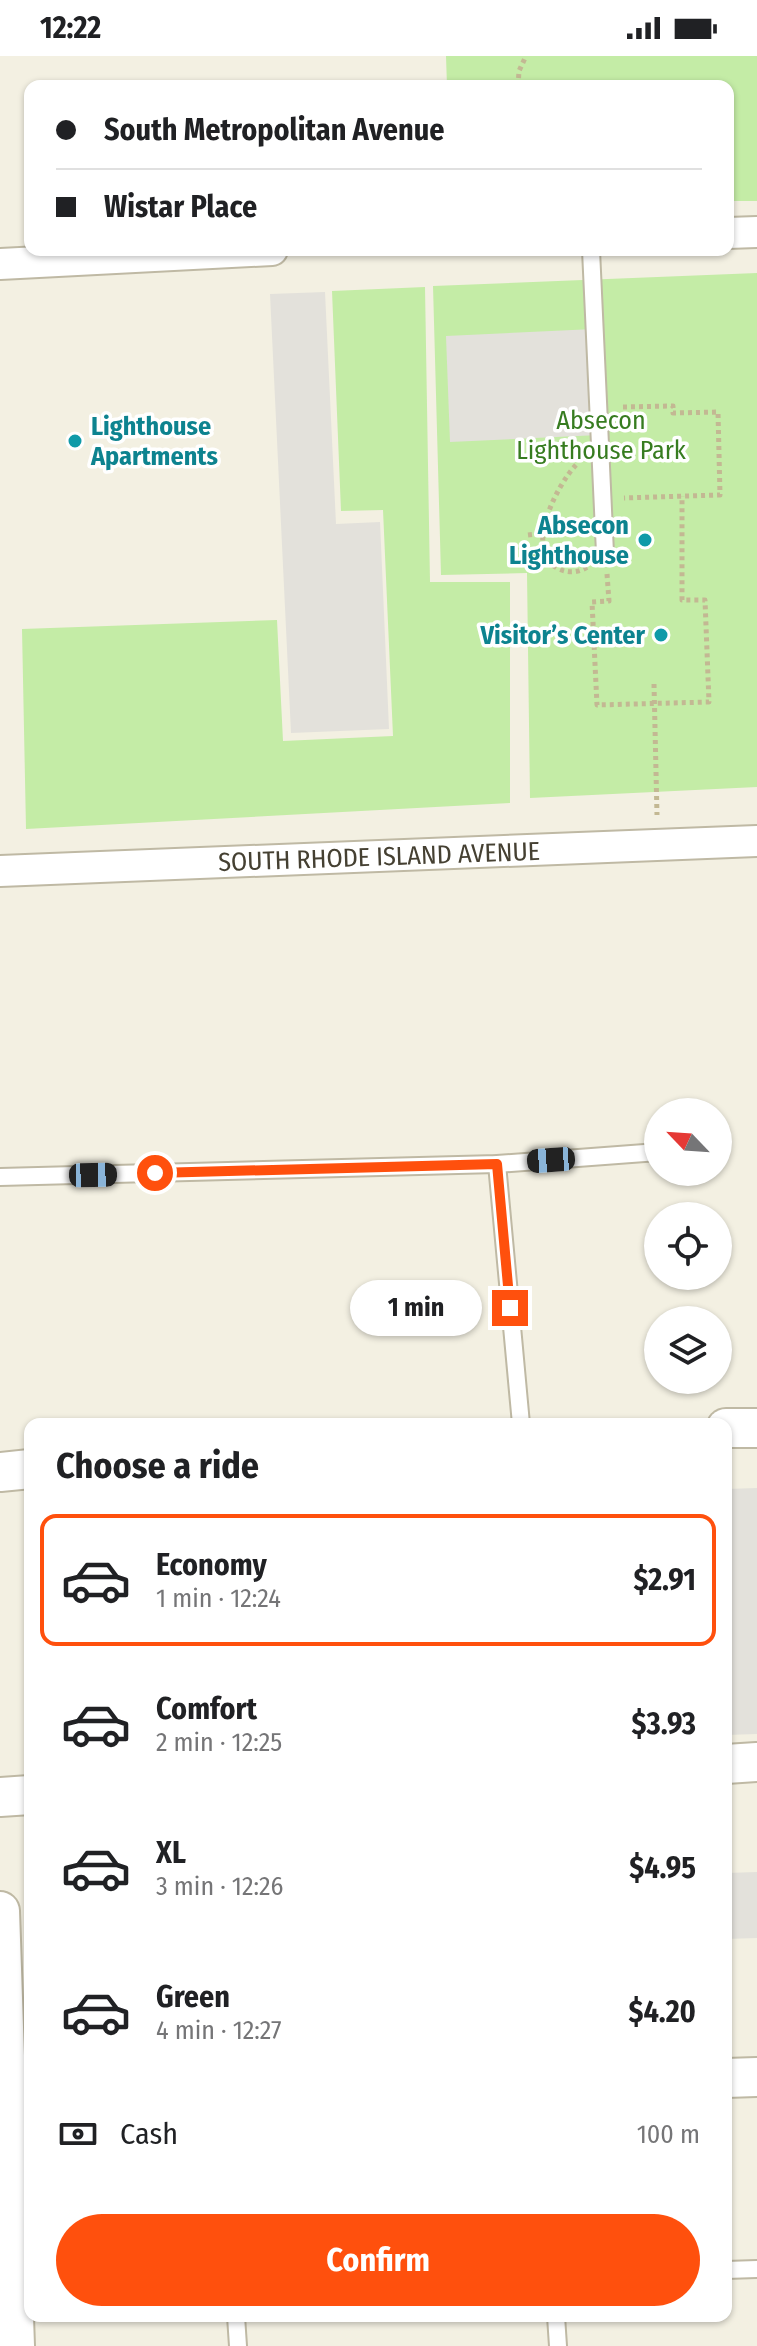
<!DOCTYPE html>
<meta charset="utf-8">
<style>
body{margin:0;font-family:"Fira Sans Condensed",sans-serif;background:#f2f2f2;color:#202124;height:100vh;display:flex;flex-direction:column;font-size:30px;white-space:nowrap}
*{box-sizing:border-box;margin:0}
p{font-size:26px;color:#757577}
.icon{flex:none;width:44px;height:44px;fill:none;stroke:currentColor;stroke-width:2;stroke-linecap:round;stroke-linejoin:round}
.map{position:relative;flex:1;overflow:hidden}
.drawer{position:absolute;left:24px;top:1362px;width:708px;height:904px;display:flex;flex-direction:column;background:#fff;border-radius:16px;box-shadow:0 2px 6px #0004}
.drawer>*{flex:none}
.hud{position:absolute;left:24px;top:24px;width:710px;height:176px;border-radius:16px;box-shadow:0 2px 6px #0004;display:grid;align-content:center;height:176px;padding:0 32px;background:#fff}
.needle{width:52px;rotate:295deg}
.fabs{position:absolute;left:644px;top:1042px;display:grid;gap:16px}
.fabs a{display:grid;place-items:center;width:88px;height:88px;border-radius:50%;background:#fff;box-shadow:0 2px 6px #0004;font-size:40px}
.end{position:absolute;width:36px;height:36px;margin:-18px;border:10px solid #ff500d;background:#fff;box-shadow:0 0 0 4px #fff}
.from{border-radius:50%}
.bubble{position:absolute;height:56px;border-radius:28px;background:#fff;box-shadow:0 2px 6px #0004;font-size:26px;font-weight:700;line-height:56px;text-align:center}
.car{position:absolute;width:24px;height:48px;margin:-24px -12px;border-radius:10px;box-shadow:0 0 6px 2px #0007;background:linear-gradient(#222 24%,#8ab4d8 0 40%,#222 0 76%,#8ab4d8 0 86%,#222 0)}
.hud b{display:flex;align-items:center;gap:28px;height:76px;font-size:30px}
.hud b+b{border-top:2px solid #e0e0e0}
.hud i{width:20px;height:20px;background:#202124}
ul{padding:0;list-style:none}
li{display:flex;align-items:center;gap:24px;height:132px;margin:0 16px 12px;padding:0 16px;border:4px solid transparent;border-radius:16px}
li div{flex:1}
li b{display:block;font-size:30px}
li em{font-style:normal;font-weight:700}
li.on{border-color:#ff500d}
li>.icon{width:72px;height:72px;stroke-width:1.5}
h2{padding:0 32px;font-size:36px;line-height:96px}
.pay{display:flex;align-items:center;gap:20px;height:88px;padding:0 32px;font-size:30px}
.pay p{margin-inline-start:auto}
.button{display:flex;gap:16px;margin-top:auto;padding:16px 32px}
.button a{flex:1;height:92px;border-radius:48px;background:#ff500d;color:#fff;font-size:32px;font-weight:700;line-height:92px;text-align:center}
.status{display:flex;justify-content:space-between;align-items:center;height:56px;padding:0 40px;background:#fff;direction:ltr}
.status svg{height:22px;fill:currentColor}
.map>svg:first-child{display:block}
.green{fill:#c4eca6}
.parking{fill:#e3e1db}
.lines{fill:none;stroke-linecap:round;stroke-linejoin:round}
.service-casing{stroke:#bfb9a4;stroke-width:20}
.minor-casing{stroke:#bfb9a4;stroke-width:34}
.tertiary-casing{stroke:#bfb9a4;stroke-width:42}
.path{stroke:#c3b893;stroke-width:5;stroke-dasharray:4 4;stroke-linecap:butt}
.service{stroke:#fff;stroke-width:16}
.minor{stroke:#fff;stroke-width:30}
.tertiary{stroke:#fff;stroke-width:38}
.route{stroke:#ff500d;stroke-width:10}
.culture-dot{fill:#0f9aa8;stroke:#fff;stroke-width:3}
.labels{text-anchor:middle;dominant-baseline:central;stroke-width:7;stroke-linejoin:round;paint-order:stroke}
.park-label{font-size:26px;fill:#377c20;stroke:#fff}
.culture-label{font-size:26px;font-weight:bold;fill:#0d838f;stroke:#fff;text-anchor:end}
.street-label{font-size:26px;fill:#454032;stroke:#fff}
</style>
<div class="status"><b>12:22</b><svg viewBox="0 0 49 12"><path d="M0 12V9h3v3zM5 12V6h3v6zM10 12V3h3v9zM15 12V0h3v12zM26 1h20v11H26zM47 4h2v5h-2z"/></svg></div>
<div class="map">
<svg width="757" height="2290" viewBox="0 0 757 2290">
<rect width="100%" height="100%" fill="#f3f0e2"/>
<g class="green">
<polygon points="446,0 757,0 757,145 728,145 728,30 447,30"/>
<polygon points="757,217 757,731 530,742 527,517 441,519 433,230"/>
<polygon points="425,231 430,526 510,526 510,747 26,773 22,573 277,564 283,685 393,680 383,454 341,455 332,235"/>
</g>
<g class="parking">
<polygon points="325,236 336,468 380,466 389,673 291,677 270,238"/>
<polygon points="594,273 599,379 450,386 446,280"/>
<polygon points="757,1432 757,1678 726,1679 726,1433"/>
<polygon points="757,1816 757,1882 726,1883 726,1817"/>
</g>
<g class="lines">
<g class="service-casing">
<g id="service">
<polyline points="591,194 605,497"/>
<polyline points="718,1092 721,1092"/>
<polyline points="497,1108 521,1368"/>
<polyline points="0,1121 497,1108 658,1096"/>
<polyline points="726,2214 757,2213"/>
<polyline points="236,2260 238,2290"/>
<polyline points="556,2260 558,2290"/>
</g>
</g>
<g class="minor-casing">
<g id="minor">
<polyline points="728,177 757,176"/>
<polyline points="0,208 272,194"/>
<polyline points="0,815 757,785"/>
</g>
</g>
<g class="tertiary-casing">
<g id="tertiary">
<polyline points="726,1372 757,1372"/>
<polyline points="0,1416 30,1413"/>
<polyline points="726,1708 757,1706"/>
<polyline points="0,1741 30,1739"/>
<polyline points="0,1855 15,2290"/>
<polyline points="726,2022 757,2021"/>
</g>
</g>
<g class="path">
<polyline points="518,30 519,15 526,0"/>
<polyline points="623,351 673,350 673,357 718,356 720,439 624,442"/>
<path d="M576,409C557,429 522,496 559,513C570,518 580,516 589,510"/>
<polyline points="528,479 544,477"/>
<polyline points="607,518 609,545 592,546 597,649 709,646 705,544 682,544 682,440"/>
<polyline points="654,628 657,759"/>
</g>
<use href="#service" class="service"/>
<use href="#minor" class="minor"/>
<use href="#tertiary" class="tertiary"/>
</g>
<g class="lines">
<polyline class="route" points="155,1117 497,1108 510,1252"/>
</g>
<g class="culture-dot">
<circle cx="75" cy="385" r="8"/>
<circle cx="645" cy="484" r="8"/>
<circle cx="661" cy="579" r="8"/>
</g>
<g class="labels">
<g class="park-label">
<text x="601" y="364">Absecon<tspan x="601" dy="30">Lighthouse Park</tspan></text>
</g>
<g class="culture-label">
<text x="91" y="370" text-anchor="start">Lighthouse<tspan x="91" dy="30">Apartments</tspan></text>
<text x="629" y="469">Absecon<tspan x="629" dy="30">Lighthouse</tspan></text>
<text x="645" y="579">Visitor’s Center</text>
</g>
<g class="street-label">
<text transform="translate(379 801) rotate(-2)">SOUTH RHODE ISLAND AVENUE</text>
</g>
</g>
</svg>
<div class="fabs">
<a><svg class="needle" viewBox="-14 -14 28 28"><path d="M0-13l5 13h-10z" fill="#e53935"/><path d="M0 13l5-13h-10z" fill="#757577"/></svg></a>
<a><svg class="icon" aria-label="locate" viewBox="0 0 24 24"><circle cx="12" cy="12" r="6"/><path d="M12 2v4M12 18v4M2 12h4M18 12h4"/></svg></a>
<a><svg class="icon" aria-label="layers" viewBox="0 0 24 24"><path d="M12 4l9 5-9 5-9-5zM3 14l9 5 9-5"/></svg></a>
</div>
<i class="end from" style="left:155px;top:1117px"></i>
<i class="end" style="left:510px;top:1252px"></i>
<div class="bubble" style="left:350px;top:1224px;width:132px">1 min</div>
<i class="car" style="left:551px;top:1104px;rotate:266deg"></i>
<i class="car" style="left:93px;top:1119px;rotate:89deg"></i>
<div class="hud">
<b><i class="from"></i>South Metropolitan Avenue</b>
<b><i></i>Wistar Place</b>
</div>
<section class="drawer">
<h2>Choose a ride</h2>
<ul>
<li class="on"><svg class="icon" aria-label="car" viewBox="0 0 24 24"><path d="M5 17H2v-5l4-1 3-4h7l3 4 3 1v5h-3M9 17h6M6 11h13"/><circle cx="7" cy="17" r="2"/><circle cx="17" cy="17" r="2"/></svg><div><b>Economy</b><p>1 min · 12:24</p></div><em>$2.91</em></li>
<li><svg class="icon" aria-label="car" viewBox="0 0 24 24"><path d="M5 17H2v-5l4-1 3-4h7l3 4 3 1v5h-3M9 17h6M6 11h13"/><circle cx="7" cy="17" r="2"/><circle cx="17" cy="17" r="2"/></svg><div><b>Comfort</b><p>2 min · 12:25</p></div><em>$3.93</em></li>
<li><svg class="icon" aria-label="car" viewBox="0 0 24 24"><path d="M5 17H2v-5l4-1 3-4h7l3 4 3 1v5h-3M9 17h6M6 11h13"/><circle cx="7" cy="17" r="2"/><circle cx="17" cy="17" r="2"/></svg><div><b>XL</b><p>3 min · 12:26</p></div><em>$4.95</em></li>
<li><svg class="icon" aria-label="car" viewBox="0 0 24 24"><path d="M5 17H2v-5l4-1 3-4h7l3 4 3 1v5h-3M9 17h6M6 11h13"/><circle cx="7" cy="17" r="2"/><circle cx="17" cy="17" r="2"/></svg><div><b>Green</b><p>4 min · 12:27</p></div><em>$4.20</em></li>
</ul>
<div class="pay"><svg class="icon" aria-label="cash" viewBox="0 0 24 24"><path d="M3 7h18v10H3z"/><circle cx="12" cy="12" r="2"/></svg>Cash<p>100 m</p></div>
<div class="button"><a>Confirm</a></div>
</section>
</div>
